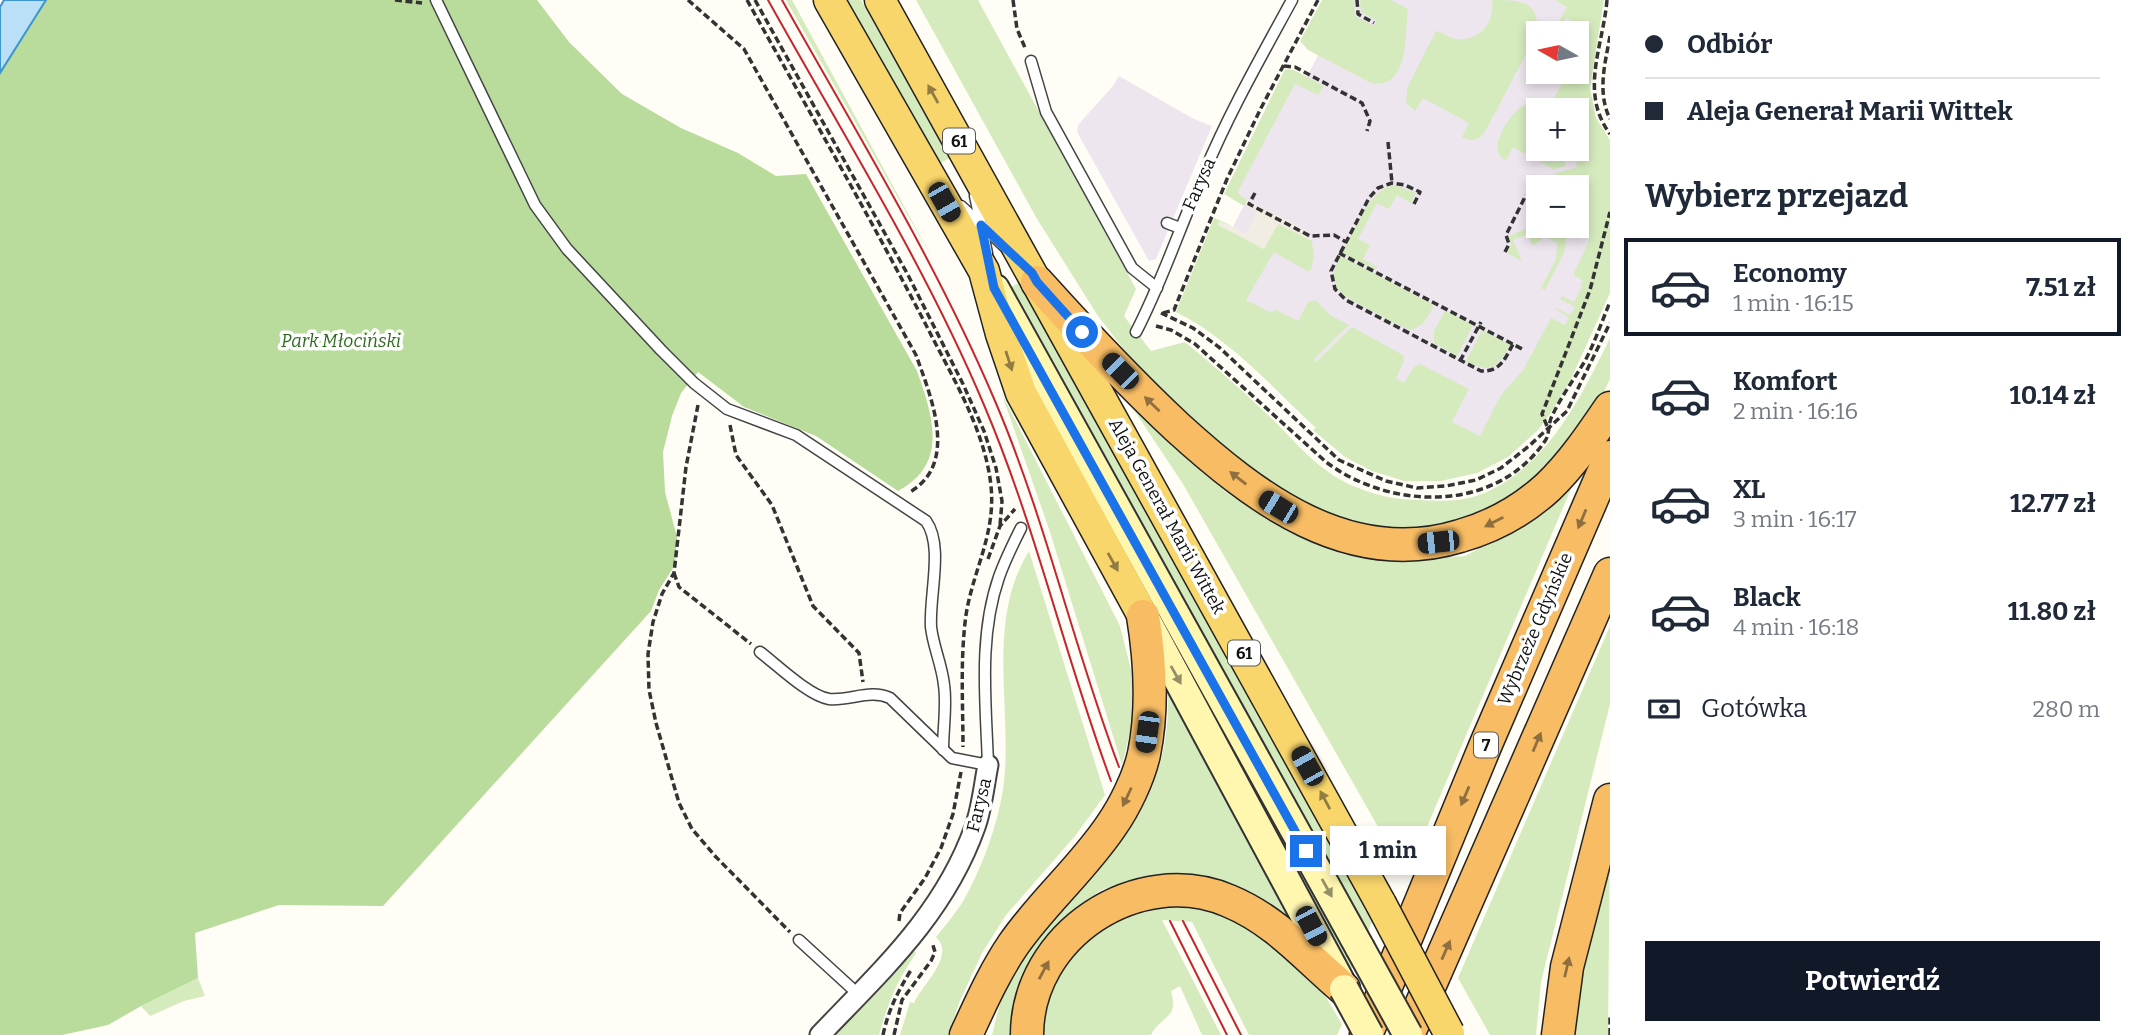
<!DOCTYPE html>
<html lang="pl">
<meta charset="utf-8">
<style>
body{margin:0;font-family:Bitter,serif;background:#f2f2f3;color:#1f2937;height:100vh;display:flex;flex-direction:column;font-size:26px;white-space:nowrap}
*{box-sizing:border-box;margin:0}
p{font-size:23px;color:#747a83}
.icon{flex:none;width:38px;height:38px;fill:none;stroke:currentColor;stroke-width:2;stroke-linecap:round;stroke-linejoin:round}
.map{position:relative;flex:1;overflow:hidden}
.panel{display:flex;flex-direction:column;background:#fff;width:525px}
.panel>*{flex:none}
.guide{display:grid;align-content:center;height:154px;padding:0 35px;background:#fff}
.needle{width:46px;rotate:279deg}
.buttons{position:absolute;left:1526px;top:21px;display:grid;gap:14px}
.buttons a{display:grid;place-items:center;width:63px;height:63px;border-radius:0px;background:#fff;box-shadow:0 4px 10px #0003;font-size:35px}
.end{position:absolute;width:32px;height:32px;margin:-16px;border:9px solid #1a73e8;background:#fff;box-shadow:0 0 0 4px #fff}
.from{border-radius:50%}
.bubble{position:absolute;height:49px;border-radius:0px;background:#fff;box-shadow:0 4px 10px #0003;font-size:23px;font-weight:700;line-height:49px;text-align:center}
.car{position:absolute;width:21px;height:42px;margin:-21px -10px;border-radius:9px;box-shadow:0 0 5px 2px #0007;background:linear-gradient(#222 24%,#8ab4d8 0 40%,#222 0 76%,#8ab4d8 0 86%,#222 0)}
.guide b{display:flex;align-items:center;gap:24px;height:66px;font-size:26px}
.guide b+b{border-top:2px solid #e0e1e3}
.guide i{width:18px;height:18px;background:#1f2937}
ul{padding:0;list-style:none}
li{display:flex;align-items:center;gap:21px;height:98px;margin:0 14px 10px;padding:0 21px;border:4px solid transparent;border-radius:0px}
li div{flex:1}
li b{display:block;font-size:26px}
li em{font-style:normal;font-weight:700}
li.on{border-color:#111827}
li>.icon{width:63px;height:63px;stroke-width:1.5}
h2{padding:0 35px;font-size:32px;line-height:84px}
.pay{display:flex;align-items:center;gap:18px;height:77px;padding:0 35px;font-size:26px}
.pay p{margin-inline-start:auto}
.button{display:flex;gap:14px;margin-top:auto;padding:14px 35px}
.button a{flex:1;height:80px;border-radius:0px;background:#111827;color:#fff;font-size:28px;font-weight:700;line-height:80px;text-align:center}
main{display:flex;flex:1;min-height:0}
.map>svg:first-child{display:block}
.industrial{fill:#eee6ef;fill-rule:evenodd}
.green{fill:#d5ebbd}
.forest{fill:#b9dc9c}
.plaza{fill:#f1ede2}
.water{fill:#b9e0f7;stroke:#3f96cf;stroke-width:2}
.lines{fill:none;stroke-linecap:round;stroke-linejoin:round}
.service-casing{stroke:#444;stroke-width:13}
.minor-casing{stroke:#444;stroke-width:23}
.secondary-casing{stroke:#333;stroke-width:32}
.primary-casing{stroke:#222;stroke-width:33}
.trunk-casing{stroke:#222;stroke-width:35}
.path{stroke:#333;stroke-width:3.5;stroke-dasharray:7 3.5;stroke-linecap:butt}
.service{stroke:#fff;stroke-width:10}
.minor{stroke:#fff;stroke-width:19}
.secondary{stroke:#fff6b0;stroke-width:28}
.primary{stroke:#f9d66b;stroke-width:30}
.trunk{stroke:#f7bc64;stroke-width:32}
.tram{stroke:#c4262e;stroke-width:2}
.secondary-bridge-casing{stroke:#333;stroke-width:32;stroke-linecap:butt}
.primary-bridge-casing{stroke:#222;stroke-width:33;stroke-linecap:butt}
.secondary-bridge{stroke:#fff6b0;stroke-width:28}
.primary-bridge{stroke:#f9d66b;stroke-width:30}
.oneway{fill:#917d42}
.oneway2{fill:#906f3f}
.oneway3{fill:#948f68}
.route{stroke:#1a73e8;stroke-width:9}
.labels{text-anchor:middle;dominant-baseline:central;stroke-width:7;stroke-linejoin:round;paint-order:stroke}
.shield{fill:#fff;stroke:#585858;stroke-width:2}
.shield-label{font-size:16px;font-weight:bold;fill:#111}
.street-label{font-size:18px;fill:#111;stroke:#fff}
.park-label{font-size:18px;font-style:italic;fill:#2f6b1f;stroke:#fff}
</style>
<main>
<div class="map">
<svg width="1610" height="1035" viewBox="0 0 1610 1035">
<rect width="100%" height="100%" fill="#fffdf5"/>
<g class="industrial">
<path d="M1334,0H1597L1585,105L1610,167L1587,288L1505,445L1458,455L1333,384L1195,279L1220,221L1233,227L1244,205L1230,197L1294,71L1307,77L1318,55ZM1538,33H1577V72H1538ZM1538,110H1577V149H1538ZM1538,187H1577V226H1538Z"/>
<polygon points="1119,76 1192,118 1212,126 1156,259 1149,261 1077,132 1078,125 1113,86"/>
</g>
<g class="green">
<polygon points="786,0 792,0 936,265"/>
<polygon points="848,0 861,0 950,158 940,163"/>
<path d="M916,0H978L1136,289L1124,316L1151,351L1185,342C1214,366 1242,390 1269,416C1288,434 1306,456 1327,471C1351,489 1388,500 1417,500C1436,501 1458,502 1476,496C1545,472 1580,399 1610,338V379L1602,396L1580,429L1534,479L1503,501L1478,513L1437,526L1391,529L1355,524L1321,512L1291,495L1212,442L1139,369L1098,316L1037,219Z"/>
<path d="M1322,0H1354L1355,16L1374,26L1377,21L1361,12L1360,0H1391L1408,9C1404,32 1411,90 1371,83L1308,50L1300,41Z"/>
<path d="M1492,0C1519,0 1542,0 1536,35L1486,130C1480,140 1472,143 1462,137L1469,123L1423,98L1415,111L1406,103L1407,88L1436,31C1442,32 1449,38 1456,39C1480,42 1495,22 1492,0Z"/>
<path d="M1555,0H1604L1590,88L1596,118L1610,140V293L1571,379L1550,414L1538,430L1508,457L1477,473L1441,481H1404L1372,471L1345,457L1313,430L1316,428C1272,387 1230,339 1176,312L1214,218L1233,226L1220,222L1263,249L1278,223L1312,241L1314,255L1311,270L1307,271L1274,252L1246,300L1272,313L1274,309L1298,321L1308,302L1316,300L1330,315L1349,325L1314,359L1316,362L1352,327L1403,355L1404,361L1396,378L1404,383L1414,367L1420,364L1469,389L1452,422L1480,436L1501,395L1523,370L1551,318L1565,325L1569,317L1555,309L1556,308L1570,315L1575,307L1560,299L1562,296L1574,302L1582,287L1580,286L1583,280L1575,276L1574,273L1588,243L1587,228L1577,211V187H1548L1556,173L1577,167L1575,151L1563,152L1565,166L1553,170V169L1513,147L1506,161C1502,158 1500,157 1498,152C1493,140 1515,104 1529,104C1535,104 1540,108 1545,110H1538V149H1577V110H1548L1568,72H1577V55L1589,30L1566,18L1558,33H1553L1567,7Z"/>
<polygon points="1285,69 1294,70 1324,86 1318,95 1295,84 1237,193 1247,200 1244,206 1224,194"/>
<path d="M1395,185L1416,193L1411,203L1397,195L1389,209L1377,203L1358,239L1370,245L1363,259L1377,267L1376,270L1342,253C1354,232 1369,188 1395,185Z"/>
<path d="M1538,223V226C1550,226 1560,227 1566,238L1564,253L1545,290L1541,288L1556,259L1557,243L1545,236L1533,246L1527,234L1513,240L1522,261L1507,253L1511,244L1509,236Z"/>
<path d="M1341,256L1434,305C1428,317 1423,327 1410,330C1396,324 1383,317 1370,310C1345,297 1322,287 1341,256Z"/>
<polygon points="1019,283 1373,920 1367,933 1194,618 1068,400 1007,289"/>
<polygon points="1445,311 1473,325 1457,356 1434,343 1434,331"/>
<path d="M1482,330L1510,345C1497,369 1491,374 1466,361Z"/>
<polygon points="1001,392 1120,626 1133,678 1132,724 1122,765 1049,529"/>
<polygon points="1124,395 1172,445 1226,492 1266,519 1342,554 1413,560 1465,556 1537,517 1571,489 1406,876 1183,484"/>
<polygon points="1087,493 1162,616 1353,965 1349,975"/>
<path d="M1029,551L1105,795L1075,836L1006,915L982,953L959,1003L948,1035H900L910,1002L914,1003C922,985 956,956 936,937C946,924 957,912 965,898C984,863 999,821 1004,782C1012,706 986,620 1029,551Z"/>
<polygon points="1610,626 1610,704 1541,982 1536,1035 1490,1035 1458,978"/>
<path d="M1168,690L1297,926L1177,878L1136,880L1101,890L1072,911L1034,959L1021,984L1014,1035H992C996,1020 999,1003 1006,989C1016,966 1033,946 1049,927C1114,845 1171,806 1168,690Z"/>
<polygon points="1610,836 1608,1035 1569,1035"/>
<path d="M1187,908L1212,912L1234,921L1283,953L1318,984L1342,1024L1337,1035H1249L1192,922L1162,920L1221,1035H1202L1180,986L1171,991C1179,1020 1161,1015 1151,1035H1044C1044,978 1091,918 1148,909C1161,907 1174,908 1187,908Z"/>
<path d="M913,950L916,953C897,981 888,1002 879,1035H834Z"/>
<polygon points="198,978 205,996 184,1001 150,1016 141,1006"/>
</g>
<path class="forest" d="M46,0H537L569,42L622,94L681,128L738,153L776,176L806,174L917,371C933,416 949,464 898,491L816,436L744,407L698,372L681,393L672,416L663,452L665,492L677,537L675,565L659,590L651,611L383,906L279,905L195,933L198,978L141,1006L108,1025L62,1035H0V73Z"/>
<polygon class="plaza" points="1247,200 1300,227 1312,241 1278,224 1264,249 1218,225 1220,221 1246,234 1257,212 1245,205"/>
<polygon class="water" points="4,0 46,0 0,73 0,7"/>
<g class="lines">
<g class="service-casing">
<g id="service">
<path d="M436,0L535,205L567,249L661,350L694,383L727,409L796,435L926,521C944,546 929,595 931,627C933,646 942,665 944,685C947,705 943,729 943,750"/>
<polyline points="1031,61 1046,112 1132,268 1157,288"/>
<polyline points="975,196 987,253"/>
<polyline points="961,206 1004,246"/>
<polyline points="1167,223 1180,228"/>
<path d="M1136,332C1163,280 1180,226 1204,173C1229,113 1261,57 1292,0"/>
<path d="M760,652C776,664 809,696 829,699C850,701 870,689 890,698L952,758L988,765C986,703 978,637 999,577C1005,560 1013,544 1021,528"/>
<polyline points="799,940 858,994"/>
</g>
</g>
<g class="minor-casing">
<path id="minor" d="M820,1035C882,970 944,914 975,827C982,808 984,785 988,765"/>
</g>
<g class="secondary-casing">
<g id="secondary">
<polyline points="995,289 1360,948"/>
<polyline points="1145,618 1341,983"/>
</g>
</g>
<g class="primary-casing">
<g id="primary">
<polyline points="829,0 984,271 1001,334 1021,393 1143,616"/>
<polyline points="880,0 1381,904"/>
</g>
</g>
<g class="trunk-casing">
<g id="trunk">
<path d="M1037,282C1082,332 1128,381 1177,427C1255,498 1349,570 1460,536C1492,527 1523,510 1548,487C1572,464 1591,436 1610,408"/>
<path d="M966,1035C980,1005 994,973 1013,945C1042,903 1082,869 1111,826C1125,806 1139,777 1144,754C1153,710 1150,659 1143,616"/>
<path d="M1027,1035C1027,936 1137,862 1229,901C1277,921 1306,957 1344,989"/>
<polyline points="1366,1035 1486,744 1610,457"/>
<polyline points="1408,1035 1610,574"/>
<polyline points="1558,1035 1567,967 1610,800"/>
</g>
</g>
<g class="path">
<polyline points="395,0 422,3"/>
<path d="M688,0L744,49L916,355C931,397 959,463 910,492"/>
<path d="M747,0C807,108 869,215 926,325C951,375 985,429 991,486C996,534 973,570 966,615C960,659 963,703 963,747"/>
<polyline points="755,0 908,275 963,384 984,431 996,468 1002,501 1000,526"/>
<polyline points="1013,0 1017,29 1026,50"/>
<polyline points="1357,0 1358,14 1374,23"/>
<path d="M1607,0C1603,47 1579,92 1610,134"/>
<path d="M1610,36C1605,64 1597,92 1610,119"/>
<polyline points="1284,66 1295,67 1362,103 1370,121 1367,131"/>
<polyline points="1388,142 1392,183"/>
<polyline points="1255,193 1249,204 1310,236 1334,235 1346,242"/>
<path d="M1414,204L1420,192L1405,185L1392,183L1378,188L1369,198L1331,271L1335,289L1346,300L1481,371C1500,372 1505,359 1513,344"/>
<polyline points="1505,252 1509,244 1506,235 1526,195"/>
<polyline points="1339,253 1524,350"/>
<polyline points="1161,313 1193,328 1220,348 1339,460 1386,481 1417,488 1446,486 1476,480 1501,468 1529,446 1567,411 1610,323"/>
<polyline points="1163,313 1174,310 1227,179 1261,108 1318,0"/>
<path d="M1156,326L1171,330L1195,344L1326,462C1390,510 1495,514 1545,441C1550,434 1548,423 1552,416C1561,397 1574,379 1585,361C1595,342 1602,321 1610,302"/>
<polyline points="1460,361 1481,322"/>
<polyline points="698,405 686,467 674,573 662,594 653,622 648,654 649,690 656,723 679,803 692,829 716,857 790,932"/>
<polyline points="730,425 736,455 772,505 813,606 859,653 863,682"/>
<polyline points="1547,426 1542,414 1590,290 1610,212"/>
<polyline points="988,559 1000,526 1015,509"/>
<polyline points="674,573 679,587 751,644"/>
<polyline points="899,921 900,913 925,878 941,848 953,814 961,772"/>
<path d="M883,1035C888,1011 898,991 911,970"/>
<polyline points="894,1035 902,1000 931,961 935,952 932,942"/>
<polyline points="1610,1035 1610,1015"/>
</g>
<use href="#service" class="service"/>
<use href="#minor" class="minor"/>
<use href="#secondary" class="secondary"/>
<use href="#primary" class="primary"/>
<use href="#trunk" class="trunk"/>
<g class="tram">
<path d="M768,0C842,133 925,265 984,405C1036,527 1065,657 1111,781"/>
<path d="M782,0C856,132 936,262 995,401C1046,520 1073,646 1119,767"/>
<polyline points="1170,921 1227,1035"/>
<polyline points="1183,921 1241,1035"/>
</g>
<g class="secondary-bridge-casing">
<g id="secondary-bridge">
<polyline points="1360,948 1408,1035"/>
<polyline points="1344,989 1369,1035"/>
</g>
</g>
<g class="primary-bridge-casing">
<polyline id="primary-bridge" points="1381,904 1449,1033"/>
</g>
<use href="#secondary-bridge" class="secondary-bridge"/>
<use href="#primary-bridge" class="primary-bridge"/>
</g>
<defs><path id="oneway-solid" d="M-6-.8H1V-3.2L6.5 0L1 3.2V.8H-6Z" transform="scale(1.75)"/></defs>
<g class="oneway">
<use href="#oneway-solid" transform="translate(933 94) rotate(-119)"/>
<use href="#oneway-solid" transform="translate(1009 361) rotate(72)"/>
<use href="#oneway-solid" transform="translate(1113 562) rotate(61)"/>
<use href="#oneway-solid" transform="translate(1325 800) rotate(-118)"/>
</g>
<g class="oneway2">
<use href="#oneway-solid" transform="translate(1152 404) rotate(-136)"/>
<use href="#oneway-solid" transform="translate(1238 478) rotate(-142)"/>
<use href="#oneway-solid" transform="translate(1582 519) rotate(113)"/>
<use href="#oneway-solid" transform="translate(1494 522) rotate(153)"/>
<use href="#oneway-solid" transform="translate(1537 742) rotate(-67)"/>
<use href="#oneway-solid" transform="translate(1465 796) rotate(113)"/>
<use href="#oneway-solid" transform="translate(1127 797) rotate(115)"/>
<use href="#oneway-solid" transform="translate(1446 950) rotate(-66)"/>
<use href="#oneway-solid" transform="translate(1567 967) rotate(-77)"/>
<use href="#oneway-solid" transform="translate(1044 970) rotate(-62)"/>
</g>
<g class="oneway3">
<use href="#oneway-solid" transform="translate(1176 675) rotate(61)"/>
<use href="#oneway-solid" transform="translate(1327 888) rotate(61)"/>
</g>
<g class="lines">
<polyline class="route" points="1082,332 1037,282 1032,273 981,225 994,288 1306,851"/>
</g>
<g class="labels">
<g class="shield">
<rect x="943" y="128.5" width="32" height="25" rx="5"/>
<rect x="1228" y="640.5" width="32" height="25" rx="5"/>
<rect x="1474" y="732.5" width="24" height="25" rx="5"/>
</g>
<g class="shield-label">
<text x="959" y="141">61</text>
<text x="1244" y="653">61</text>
<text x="1486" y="745">7</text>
</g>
<g class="street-label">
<text transform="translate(1199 184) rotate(-66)">Farysa</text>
<text transform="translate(1167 516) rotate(61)">Aleja Generał Marii Wittek</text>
<text transform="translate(1535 629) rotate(-67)">Wybrzeże Gdyńskie</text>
<text transform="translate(979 805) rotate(-76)">Farysa</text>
</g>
<g class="park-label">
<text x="341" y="341">Park Młociński</text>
</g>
</g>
</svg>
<div class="buttons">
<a><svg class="needle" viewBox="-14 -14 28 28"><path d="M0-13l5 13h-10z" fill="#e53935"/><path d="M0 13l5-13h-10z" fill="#747a83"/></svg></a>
<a>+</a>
<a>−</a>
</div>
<i class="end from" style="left:1082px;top:332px"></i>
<i class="end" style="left:1306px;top:851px"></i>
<div class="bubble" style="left:1330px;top:826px;width:116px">1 min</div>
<i class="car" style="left:944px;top:202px;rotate:150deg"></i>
<i class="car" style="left:1120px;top:371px;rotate:315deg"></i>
<i class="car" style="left:1278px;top:507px;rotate:301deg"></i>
<i class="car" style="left:1438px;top:542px;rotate:264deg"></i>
<i class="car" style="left:1147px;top:732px;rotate:188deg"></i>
<i class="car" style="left:1307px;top:766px;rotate:331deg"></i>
<i class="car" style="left:1311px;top:926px;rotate:152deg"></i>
</div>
<section class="panel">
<div class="guide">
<b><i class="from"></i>Odbiór</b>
<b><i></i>Aleja Generał Marii Wittek</b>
</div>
<h2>Wybierz przejazd</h2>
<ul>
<li class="on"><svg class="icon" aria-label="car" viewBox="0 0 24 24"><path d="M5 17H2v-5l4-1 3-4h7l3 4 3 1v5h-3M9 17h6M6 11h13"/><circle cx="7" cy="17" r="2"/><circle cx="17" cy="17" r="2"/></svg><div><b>Economy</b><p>1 min · 16:15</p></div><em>7.51 zł</em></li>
<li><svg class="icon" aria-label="car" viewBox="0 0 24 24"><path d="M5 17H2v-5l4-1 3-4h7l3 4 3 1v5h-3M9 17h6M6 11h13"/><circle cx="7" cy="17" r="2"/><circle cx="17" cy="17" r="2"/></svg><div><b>Komfort</b><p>2 min · 16:16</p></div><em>10.14 zł</em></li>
<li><svg class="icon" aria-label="car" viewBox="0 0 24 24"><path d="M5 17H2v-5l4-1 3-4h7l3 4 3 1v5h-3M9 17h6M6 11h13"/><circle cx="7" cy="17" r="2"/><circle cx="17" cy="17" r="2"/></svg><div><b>XL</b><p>3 min · 16:17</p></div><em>12.77 zł</em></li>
<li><svg class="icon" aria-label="car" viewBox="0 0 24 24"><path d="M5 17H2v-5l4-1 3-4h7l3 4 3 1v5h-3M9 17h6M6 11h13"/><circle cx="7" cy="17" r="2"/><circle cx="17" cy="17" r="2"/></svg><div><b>Black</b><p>4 min · 16:18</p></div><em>11.80 zł</em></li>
</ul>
<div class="pay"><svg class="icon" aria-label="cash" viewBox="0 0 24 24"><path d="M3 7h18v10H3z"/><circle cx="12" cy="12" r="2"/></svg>Gotówka<p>280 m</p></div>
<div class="button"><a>Potwierdź</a></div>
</section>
</main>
